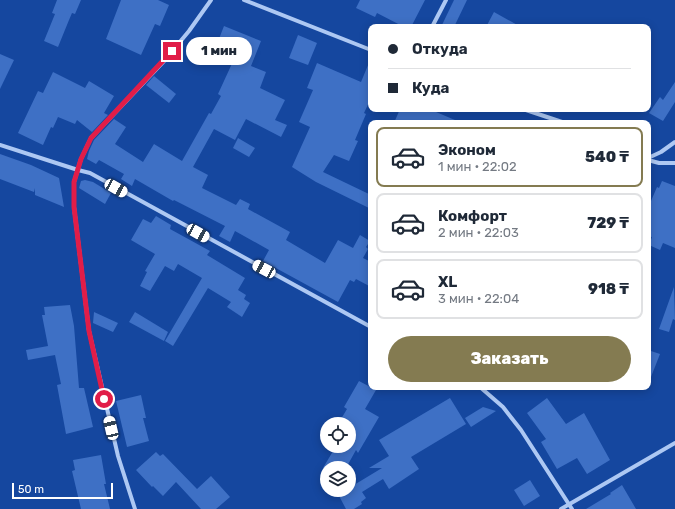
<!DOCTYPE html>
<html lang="ru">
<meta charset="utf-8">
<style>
body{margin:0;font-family:Rubik,sans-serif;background:#f6f6f7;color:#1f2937;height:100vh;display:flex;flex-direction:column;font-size:15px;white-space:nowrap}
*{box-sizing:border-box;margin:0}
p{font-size:13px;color:#747a83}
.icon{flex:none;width:22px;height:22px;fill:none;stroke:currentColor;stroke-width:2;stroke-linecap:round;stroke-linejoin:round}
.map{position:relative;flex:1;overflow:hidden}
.side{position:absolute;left:368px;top:120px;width:283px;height:270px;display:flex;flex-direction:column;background:#fff;border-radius:8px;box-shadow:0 2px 10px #0003}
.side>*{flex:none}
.hud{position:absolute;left:368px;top:24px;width:283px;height:88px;border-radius:8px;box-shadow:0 2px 10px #0003;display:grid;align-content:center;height:88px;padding:0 20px;background:#fff}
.controls{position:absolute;left:320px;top:417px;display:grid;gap:8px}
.controls a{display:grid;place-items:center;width:36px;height:36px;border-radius:50%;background:#fff;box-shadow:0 2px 10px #0003;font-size:20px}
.scale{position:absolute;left:12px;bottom:10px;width:101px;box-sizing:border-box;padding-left:4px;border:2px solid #fff;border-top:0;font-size:11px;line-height:14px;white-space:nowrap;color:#fff;-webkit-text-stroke:3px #15479f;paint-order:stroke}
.end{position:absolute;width:18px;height:18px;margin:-9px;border:5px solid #e11d48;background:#fff;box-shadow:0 0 0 2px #fff}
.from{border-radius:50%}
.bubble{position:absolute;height:28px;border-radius:14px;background:#fff;box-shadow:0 2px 10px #0003;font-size:13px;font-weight:800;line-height:28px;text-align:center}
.car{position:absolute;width:12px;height:24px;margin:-12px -6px;border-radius:5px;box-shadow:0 0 3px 1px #0007;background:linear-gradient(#fff 24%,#345 0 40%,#fff 0 76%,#345 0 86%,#fff 0)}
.hud b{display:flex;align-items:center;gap:14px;height:38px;font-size:15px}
.hud b+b{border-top:1px solid #e0e1e3}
.hud i{width:10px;height:10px;background:#1f2937}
ul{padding:7px 0 0;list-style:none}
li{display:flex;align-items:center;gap:12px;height:60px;margin:0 8px 6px;padding:0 12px;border:2px solid #e0e1e3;border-radius:8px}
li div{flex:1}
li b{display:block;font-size:15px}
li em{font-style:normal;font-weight:800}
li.selected{border-color:#847b51}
li>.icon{width:36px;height:36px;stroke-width:1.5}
.cta{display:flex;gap:8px;margin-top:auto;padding:8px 20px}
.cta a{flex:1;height:46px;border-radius:24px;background:#847b51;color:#fff;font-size:16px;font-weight:800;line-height:46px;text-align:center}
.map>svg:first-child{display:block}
.building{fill:#3e70c5}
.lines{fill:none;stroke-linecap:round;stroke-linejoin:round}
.street{stroke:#adc8f3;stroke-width:4}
.route{stroke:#e11d48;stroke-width:5}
</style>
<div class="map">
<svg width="675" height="509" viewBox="0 0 675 509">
<rect width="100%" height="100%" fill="#15479f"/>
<g class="building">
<polygon points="57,0 81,0 75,14 72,13 69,20 58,47 44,41 55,14 52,13"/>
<polygon points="121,0 158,0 169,5 160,26 155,24 141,55 106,39"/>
<polygon points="360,0 425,0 411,27 404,27 377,13 375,17 356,8"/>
<polygon points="454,0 467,0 454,27 441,27"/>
<polygon points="494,12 521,27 486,27"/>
<polygon points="224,26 261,41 251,66 266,72 260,88 285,100 275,120 287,125 281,137 246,119 235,140 214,129 193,167 208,175 202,188 236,205 240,199 250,204 248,209 290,232 286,240 325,263 338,240 353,248 360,235 370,241 366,247 368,249 363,258 371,262 371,287 356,279 354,282 350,280 338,302 263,261 269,250 235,231 230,242 219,236 225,226 174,200 173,201 135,179 132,186 121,179 124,174 99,160 96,164 87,159 89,151 94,140 114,119 126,127 115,144 143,162 154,144 182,161 209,113 211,114 221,96 218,94 235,57 215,49"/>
<polygon points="298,35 317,43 308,65 289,58"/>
<polygon points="0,54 14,60 0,89"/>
<polygon points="371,58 371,98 364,113 366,114 355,140 358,141 349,161 334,155 323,172 371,195 371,209 316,182 292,167 310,127 299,122 313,90 307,88 317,63 361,82"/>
<polygon points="53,72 85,88 89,81 114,96 104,113 108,115 92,132 77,120 75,124 58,117 53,128 51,127 43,145 18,133 38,91 43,93"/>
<polygon points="154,76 176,94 169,103 146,85"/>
<polygon points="675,82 675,102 663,121 649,113 660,97 663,100"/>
<polygon points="400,109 429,109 462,123 394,123"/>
<polygon points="238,138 255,148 249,157 233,148"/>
<polygon points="0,154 31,165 59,178 64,207 35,195 35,188 34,192 0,179"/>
<polygon points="85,180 93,182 111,193 105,204 79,188 81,181"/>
<polygon points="662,181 675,186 675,248 663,243 660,250 649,245 652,237 648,236 648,208 657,187 659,188"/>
<polygon points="156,216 171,225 170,229 210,251 207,255 245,278 238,290 246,295 244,299 250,303 242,317 227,307 231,302 208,288 173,346 165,341 202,278 178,264 174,271 165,266 150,291 140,286 147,272 145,271 155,254 131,240 143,219 151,223"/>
<polygon points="674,287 675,320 673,319 669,332 659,329"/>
<polygon points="70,305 74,326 79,388 84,388 93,427 66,434 57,385 61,384 55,355 28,360 26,350 48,346 42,315 45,315 44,307"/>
<polygon points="94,312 118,323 113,332 93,323"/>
<polygon points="135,312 168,332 164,341 129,322"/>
<polygon points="648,350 660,354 649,382 648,382"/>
<polygon points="359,381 376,390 365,409 379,417 358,453 356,450 346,468 323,468 336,446 349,446 349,424 338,424 347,409 344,407"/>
<polygon points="141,395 146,418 143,418 149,441 127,447 116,401"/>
<polygon points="450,398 466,424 411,457 419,469 389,489 383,479 362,492 366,498 361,502 362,504 354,509 346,509 338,494 345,490 349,490 349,488 382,468 369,468 389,456 379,440"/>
<polygon points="547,398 566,424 584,413 610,460 587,474 577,458 557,469 541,442 546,439 527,413"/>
<polygon points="483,407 496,411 471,427 465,418"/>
<polygon points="156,452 160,456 163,454 197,489 211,476 230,497 216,509 201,509 176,482 163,496 153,486 152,487 136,470"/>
<polygon points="101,455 106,484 104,484 110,509 81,509 72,471 75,470 73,460"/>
<polygon points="530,480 540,496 524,506 514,490"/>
<polygon points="622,485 636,509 586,509 611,494 610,493"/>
</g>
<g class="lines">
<g class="street">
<polyline points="244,0 371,50"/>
<polyline points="432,27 446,0"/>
<polyline points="523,109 565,123"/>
<polyline points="0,145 78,170 90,173 371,327"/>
<polyline points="648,158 661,152 675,142"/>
<polyline points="648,160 659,163 675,163"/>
<polyline points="480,387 503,407 521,430 572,509"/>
<polyline points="135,509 118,456 89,331 74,207 74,182 81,159 91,138 164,61 189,31 211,0"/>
<polyline points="561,509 675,443"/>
</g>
</g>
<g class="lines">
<polyline class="route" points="104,399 89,331 74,207 74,182 81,159 91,138 172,51"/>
</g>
</svg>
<div class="controls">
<a><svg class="icon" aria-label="locate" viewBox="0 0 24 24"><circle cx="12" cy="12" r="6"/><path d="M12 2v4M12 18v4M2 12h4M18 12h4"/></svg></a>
<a><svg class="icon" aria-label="layers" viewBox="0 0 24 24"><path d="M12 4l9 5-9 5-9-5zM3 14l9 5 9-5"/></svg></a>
</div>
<div class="scale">50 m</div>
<i class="end from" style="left:104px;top:399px"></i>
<i class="end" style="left:172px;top:51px"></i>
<div class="bubble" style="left:186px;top:37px;width:66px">1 мин</div>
<i class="car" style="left:116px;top:188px;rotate:119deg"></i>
<i class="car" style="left:198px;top:233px;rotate:119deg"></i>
<i class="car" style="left:264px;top:269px;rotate:298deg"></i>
<i class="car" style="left:111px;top:428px;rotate:347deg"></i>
<div class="hud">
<b><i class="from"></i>Откуда</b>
<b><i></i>Куда</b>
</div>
<section class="side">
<ul>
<li class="selected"><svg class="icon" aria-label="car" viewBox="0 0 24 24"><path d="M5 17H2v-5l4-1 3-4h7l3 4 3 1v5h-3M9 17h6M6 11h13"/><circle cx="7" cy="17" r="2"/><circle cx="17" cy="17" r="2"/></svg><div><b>Эконом</b><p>1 мин · 22:02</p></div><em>540 ₸</em></li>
<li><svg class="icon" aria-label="car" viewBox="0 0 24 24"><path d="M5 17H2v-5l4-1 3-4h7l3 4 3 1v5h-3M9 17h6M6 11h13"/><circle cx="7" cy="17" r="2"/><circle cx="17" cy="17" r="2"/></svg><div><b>Комфорт</b><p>2 мин · 22:03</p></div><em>729 ₸</em></li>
<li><svg class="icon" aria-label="car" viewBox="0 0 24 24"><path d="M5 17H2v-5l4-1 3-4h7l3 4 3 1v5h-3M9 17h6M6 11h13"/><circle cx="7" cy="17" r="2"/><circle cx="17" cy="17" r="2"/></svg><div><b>XL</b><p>3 мин · 22:04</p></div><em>918 ₸</em></li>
</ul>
<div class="cta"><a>Заказать</a></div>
</section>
</div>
